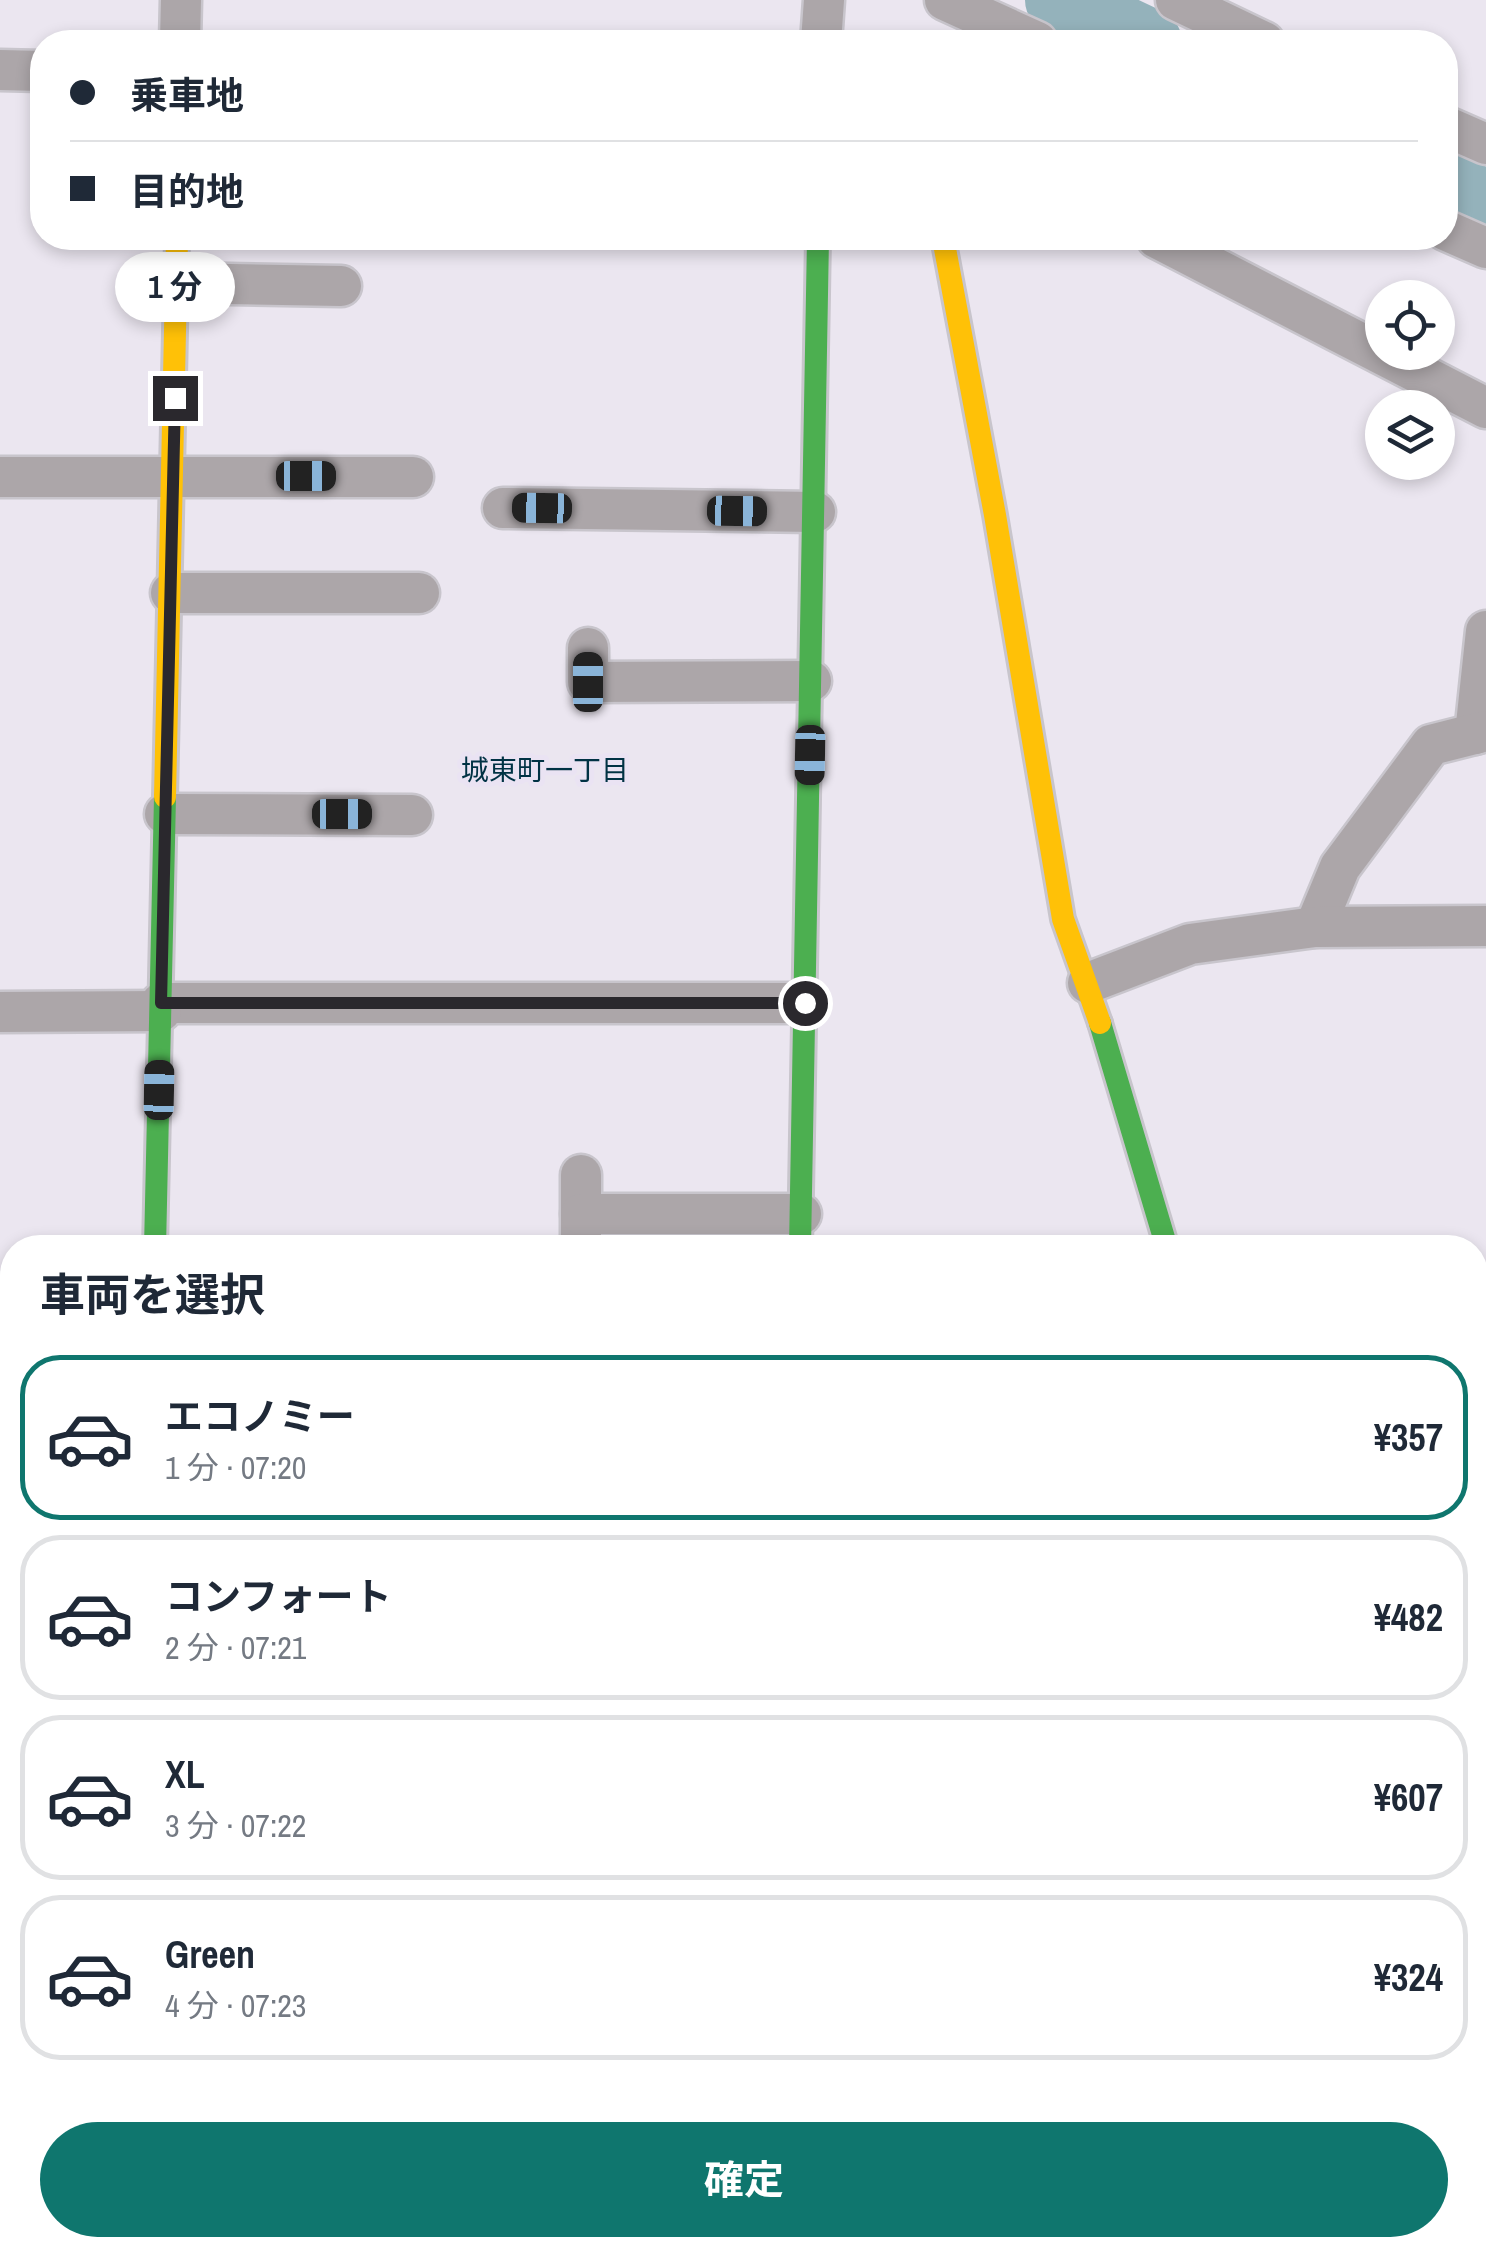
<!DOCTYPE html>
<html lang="ja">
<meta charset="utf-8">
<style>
body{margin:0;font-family:"Archivo Narrow","Noto Sans JP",sans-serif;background:#f6f6f7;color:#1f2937;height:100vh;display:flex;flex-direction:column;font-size:38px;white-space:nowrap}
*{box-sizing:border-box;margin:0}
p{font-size:32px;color:#747a83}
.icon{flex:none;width:55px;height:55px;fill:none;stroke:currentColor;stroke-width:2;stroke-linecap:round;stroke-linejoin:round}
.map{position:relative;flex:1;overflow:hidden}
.details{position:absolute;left:0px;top:1235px;width:1488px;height:1022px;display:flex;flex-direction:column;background:#fff;border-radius:40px 40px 0 0;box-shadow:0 5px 15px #0003}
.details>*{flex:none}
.hud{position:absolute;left:30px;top:30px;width:1428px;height:220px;border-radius:40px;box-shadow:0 5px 15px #0003;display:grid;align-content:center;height:220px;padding:0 40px;background:#fff}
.buttons{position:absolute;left:1365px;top:280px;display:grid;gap:20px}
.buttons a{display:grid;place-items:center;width:90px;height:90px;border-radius:50%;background:#fff;box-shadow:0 5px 15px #0003;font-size:50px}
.end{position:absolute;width:45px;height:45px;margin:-22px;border:12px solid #2a282d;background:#fff;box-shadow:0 0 0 5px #fff}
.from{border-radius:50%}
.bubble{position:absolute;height:70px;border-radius:35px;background:#fff;box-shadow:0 5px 15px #0003;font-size:32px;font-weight:700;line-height:70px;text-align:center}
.car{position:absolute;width:30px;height:60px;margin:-30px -15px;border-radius:12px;box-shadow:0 0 8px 2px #0007;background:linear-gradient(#222 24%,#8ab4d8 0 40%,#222 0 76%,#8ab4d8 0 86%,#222 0)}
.hud b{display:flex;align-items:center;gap:35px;height:95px;font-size:38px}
.hud b+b{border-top:2px solid #e0e1e3}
.hud i{width:25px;height:25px;background:#1f2937}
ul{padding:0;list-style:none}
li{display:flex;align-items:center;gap:30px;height:165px;margin:0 20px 15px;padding:0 20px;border:5px solid #e0e1e3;border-radius:40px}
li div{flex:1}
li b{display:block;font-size:38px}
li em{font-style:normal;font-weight:700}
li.active{border-color:#0f766e}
li>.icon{width:90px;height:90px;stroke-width:1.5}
h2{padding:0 40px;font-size:45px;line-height:120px}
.button{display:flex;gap:20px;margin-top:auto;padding:20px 40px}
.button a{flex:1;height:115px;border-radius:60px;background:#0f766e;color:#fff;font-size:40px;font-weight:700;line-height:115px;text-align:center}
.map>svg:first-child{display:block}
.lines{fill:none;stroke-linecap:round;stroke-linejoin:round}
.river{stroke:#94b2bb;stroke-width:68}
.building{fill:#c7c2c5}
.lane-casing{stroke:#c8c5cc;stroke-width:25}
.street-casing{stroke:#c8c5cc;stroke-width:45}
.fast-casing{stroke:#c8c5cc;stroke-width:28}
.slow-casing{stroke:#c8c5cc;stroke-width:28}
.lane{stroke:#aca6a9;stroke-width:20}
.street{stroke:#aca6a9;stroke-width:40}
.fast{stroke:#4caf50;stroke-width:22}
.slow{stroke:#ffc107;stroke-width:22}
.route{stroke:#2a282d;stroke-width:12}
.labels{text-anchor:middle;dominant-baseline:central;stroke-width:10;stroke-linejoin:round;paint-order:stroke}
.neighbourhood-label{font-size:28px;fill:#003244;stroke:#eae3f3}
</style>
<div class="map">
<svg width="1486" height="2256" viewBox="0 0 1486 2256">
<rect width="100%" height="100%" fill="#ebe6f0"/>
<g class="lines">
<g class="river">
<polyline points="1059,0 1148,42"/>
<polyline points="1445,185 1486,204"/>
</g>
</g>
<g class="building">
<polygon points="672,2245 718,2245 717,2256 671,2256"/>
<polygon points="1233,2245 1271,2245 1271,2256 1232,2256"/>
</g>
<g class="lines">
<g class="lane-casing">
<polyline id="lane" points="0,2073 12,2073"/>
</g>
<g class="street-casing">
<g id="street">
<polyline points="945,0 1037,42"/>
<polyline points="1176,0 1264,42"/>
<polyline points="180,42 181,0"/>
<polyline points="821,42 824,0"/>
<polyline points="0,70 42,71"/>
<polyline points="1445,126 1486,144"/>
<polyline points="1445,230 1486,248"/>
<polyline points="1157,238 1486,408"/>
<polyline points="177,283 341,286"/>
<polyline points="0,477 413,477"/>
<polyline points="503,508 815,512"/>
<polyline points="171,593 419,593"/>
<polyline points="588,648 588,682 811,681"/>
<polyline points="1475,734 1486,631"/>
<polyline points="165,814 412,815"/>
<polyline points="1315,927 1340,867 1431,745 1486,731"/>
<polyline points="1088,983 1190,944 1315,927 1486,926"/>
<polyline points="161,1003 805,1003"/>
<polyline points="0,1012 161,1011"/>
<polyline points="581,1175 581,1248"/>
<polyline points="581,1214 801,1214"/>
<polyline points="1475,1672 1486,1671"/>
<polyline points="0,1731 12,1731"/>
<polyline points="1475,2050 1486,2073"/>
<polyline points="1354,2245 1356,2256"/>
<polyline points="94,2256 97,2245"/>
<polyline points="398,2256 398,2245"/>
<polyline points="788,2256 788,2245"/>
<polyline points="1220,2256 1220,2245"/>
</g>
</g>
<g class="fast-casing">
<g id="fast">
<polyline points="1100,1023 1167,1248"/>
<polyline points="155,1248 165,797"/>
<polyline points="800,1248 818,238"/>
</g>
</g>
<g class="slow-casing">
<g id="slow">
<polyline points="943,238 995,515 1063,919 1100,1023"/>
<polyline points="165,797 177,238"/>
</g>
</g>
<use href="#lane" class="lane"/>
<use href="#street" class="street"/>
<use href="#fast" class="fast"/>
<use href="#slow" class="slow"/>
</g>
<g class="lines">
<polyline class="route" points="175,398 161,1003 805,1003"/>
</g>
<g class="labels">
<g class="neighbourhood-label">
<text x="545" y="770">城東町一丁目</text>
</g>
</g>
</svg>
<div class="buttons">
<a><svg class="icon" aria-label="locate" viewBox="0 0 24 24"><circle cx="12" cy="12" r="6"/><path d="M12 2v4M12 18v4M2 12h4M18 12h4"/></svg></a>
<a><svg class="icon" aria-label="layers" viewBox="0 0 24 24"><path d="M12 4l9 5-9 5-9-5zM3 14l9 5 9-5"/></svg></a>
</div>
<i class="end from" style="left:805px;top:1003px"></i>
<i class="end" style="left:175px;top:398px"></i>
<div class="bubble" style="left:115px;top:252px;width:120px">1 分</div>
<i class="car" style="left:306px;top:476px;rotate:90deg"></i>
<i class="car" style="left:542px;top:508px;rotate:271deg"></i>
<i class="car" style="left:737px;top:511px;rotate:91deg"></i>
<i class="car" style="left:588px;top:682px;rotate:0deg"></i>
<i class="car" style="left:810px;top:755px;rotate:181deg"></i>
<i class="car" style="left:342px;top:814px;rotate:90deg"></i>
<i class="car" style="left:159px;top:1090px;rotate:1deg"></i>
<div class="hud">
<b><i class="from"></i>乗車地</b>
<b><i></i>目的地</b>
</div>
<section class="details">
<h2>車両を選択</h2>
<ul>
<li class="active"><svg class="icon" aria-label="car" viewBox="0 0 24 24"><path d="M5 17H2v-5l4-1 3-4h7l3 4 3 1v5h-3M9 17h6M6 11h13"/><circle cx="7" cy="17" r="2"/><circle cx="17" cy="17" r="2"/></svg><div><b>エコノミー</b><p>1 分 · 07:20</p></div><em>¥357</em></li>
<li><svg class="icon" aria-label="car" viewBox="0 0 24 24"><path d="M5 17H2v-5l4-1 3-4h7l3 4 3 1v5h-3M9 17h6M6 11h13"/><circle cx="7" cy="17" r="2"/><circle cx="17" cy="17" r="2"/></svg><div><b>コンフォート</b><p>2 分 · 07:21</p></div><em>¥482</em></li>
<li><svg class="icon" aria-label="car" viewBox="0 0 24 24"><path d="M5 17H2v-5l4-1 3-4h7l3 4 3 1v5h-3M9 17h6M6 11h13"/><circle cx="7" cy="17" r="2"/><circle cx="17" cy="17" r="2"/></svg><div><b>XL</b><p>3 分 · 07:22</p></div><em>¥607</em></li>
<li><svg class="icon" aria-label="car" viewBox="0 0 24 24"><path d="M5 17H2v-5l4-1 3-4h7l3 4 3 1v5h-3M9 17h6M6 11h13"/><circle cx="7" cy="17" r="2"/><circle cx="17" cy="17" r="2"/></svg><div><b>Green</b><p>4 分 · 07:23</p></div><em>¥324</em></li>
</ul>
<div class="button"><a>確定</a></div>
</section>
</div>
